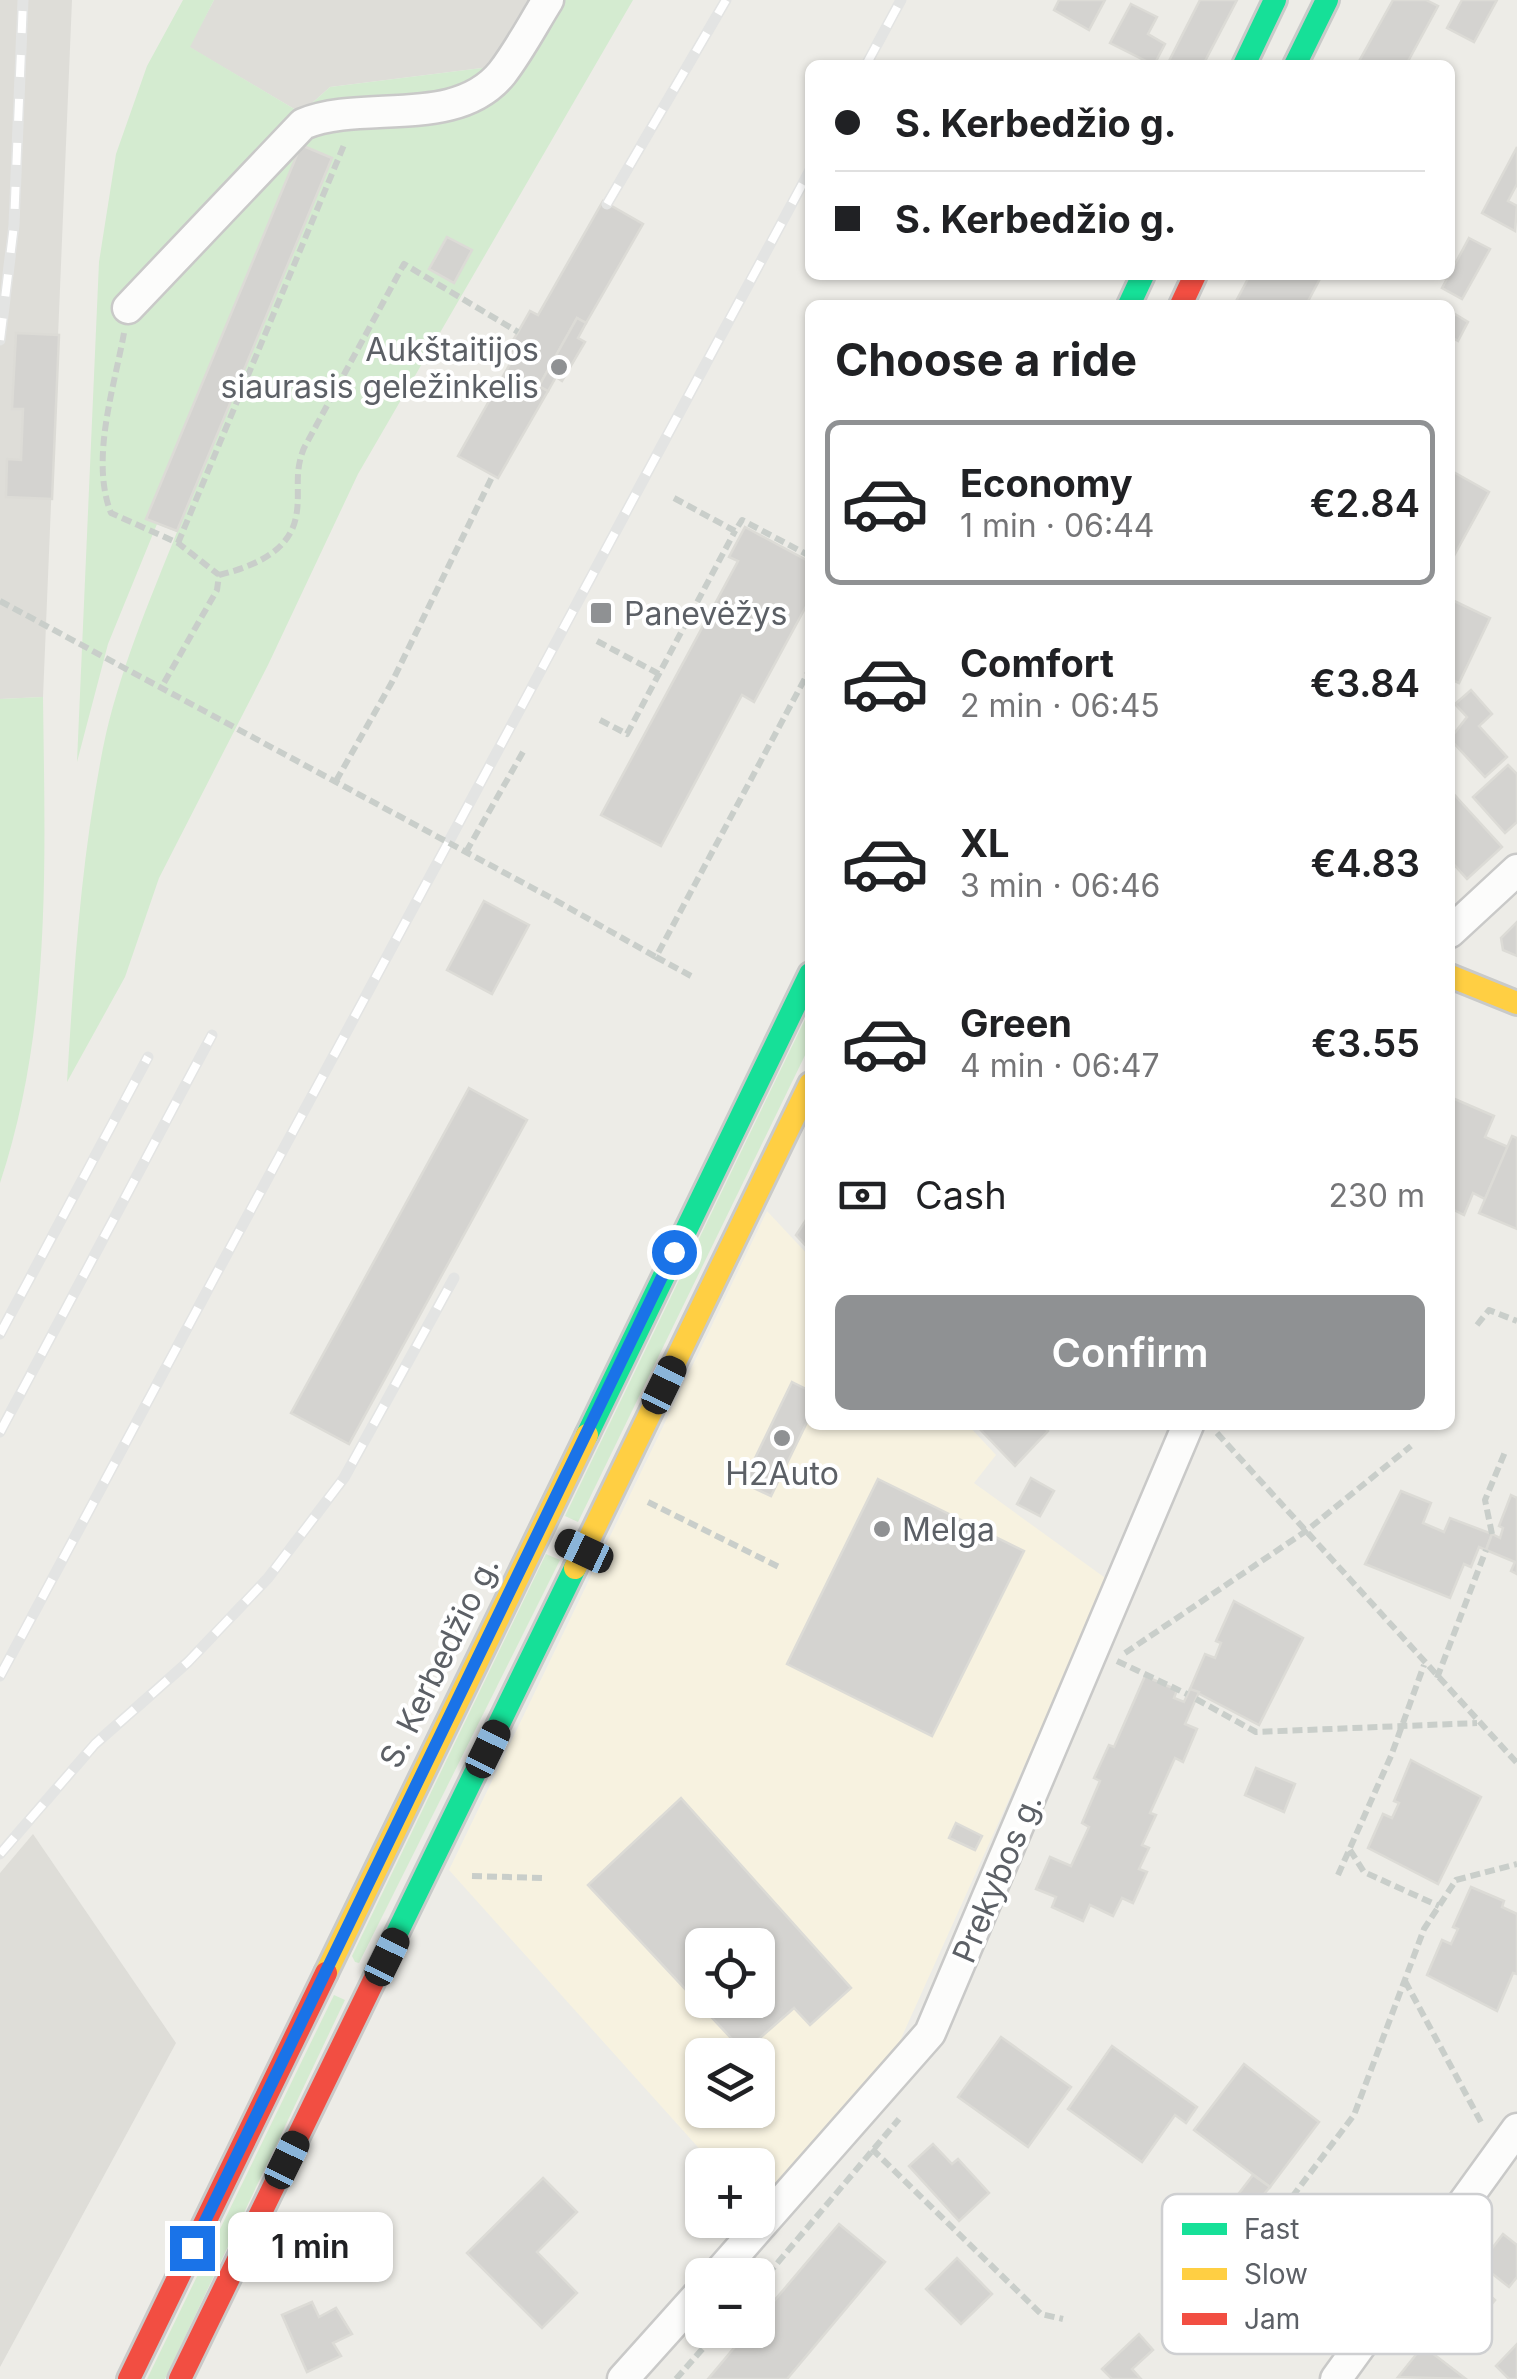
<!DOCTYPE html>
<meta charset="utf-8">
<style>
body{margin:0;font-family:Inter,sans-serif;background:#f2f2f2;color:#202124;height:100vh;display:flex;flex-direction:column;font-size:38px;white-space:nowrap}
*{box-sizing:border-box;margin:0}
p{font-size:32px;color:#757577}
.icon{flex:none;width:55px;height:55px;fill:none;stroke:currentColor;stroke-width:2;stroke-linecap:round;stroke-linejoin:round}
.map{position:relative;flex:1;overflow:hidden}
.panel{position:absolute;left:805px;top:300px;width:650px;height:1130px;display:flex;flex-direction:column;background:#fff;border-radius:15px;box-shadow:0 2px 8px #0004}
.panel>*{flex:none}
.top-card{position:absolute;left:805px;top:60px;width:650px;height:220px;border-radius:15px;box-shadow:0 2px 8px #0004;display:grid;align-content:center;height:220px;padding:0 30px;background:#fff}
.tools{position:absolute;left:685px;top:1928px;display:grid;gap:20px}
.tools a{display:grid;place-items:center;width:90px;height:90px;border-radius:15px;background:#fff;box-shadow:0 2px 8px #0004;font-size:50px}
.end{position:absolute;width:45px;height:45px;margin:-22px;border:12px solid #1a73e8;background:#fff;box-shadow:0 0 0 5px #fff}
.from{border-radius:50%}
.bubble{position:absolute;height:70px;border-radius:15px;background:#fff;box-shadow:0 2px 8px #0004;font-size:32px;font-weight:600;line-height:70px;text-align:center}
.car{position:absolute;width:30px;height:60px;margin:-30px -15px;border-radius:12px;box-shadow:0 0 8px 2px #0007;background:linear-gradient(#222 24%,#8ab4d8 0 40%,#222 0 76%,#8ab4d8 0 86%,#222 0)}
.top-card b{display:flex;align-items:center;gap:35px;height:95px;font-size:38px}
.top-card b+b{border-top:2px solid #e0e0e0}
.top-card i{width:25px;height:25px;background:#202124}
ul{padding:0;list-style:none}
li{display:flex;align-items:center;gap:30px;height:165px;margin:0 20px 15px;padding:0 10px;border:5px solid transparent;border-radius:15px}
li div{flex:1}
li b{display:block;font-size:38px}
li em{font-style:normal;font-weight:600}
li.on{border-color:#8f9193}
li>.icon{width:90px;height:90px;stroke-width:1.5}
h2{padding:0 30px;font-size:45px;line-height:120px}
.pay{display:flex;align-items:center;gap:25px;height:110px;padding:0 30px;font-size:38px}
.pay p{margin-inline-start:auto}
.button{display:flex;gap:20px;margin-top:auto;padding:20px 30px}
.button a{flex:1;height:115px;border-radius:15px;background:#8f9193;color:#fff;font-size:40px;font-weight:600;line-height:115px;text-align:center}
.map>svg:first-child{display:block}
.commercial{fill:#f7f2e0;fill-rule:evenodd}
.industrial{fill:#deddd8}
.green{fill:#d4ebd0}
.building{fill:#d4d3d0;stroke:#dcdbd6;stroke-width:2.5;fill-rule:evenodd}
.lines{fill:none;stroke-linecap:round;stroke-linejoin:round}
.street-casing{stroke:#c9c9c8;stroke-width:35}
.fast-casing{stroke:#c9cac9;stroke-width:28}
.slow-casing{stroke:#c9cac9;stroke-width:28}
.jam-casing{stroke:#c9cac9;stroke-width:28}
.path{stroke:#c9ceca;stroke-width:6;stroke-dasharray:10 5;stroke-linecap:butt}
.street{stroke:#fcfcfb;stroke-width:30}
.fast{stroke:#16e098;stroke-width:22}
.slow{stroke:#ffcf43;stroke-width:22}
.jam{stroke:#f24e42;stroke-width:22}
.rail-casing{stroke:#e3e4e3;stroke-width:11}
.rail{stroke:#fff;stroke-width:8;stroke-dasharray:22;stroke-linecap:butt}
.path-bridge{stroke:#c9ceca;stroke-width:6;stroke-dasharray:10 5;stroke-linecap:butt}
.route{stroke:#1a73e8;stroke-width:12}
.poi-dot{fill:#8f9193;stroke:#fff;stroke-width:4}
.labels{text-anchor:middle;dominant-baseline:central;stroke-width:8;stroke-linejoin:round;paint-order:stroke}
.poi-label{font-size:32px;fill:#5c6066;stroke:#fff;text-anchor:start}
.street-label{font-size:32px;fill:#5c6066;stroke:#fff}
.key{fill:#fff;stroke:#cecfd1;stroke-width:2.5}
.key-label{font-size:28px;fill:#5c6066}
</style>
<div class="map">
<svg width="1517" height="2379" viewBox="0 0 1517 2379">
<rect width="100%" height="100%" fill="#edece7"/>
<path class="commercial" d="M767,1211L810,1257V1425H968L996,1455L974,1483L1108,1580L890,2063L758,2206V2165H714L449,1870ZM702,1945H758V2000H702ZM702,2055H758V2110H702Z"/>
<g class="industrial">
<polygon points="0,0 72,0 43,697 0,699"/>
<polygon points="214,0 537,0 490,67 330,87 301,113 189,47"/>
<polygon points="33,1834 176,2043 0,2367 0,1873"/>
</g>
<g class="green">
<path d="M183,0H214L190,47L301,113L330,87L490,67L537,0H633L358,474L268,665L159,878L125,977L67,1082C74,970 81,859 103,748C118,674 149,602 177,532L157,524L108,644L77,762L99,262L116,154L147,66Z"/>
<path d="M43,697C45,860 52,1026 0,1183V699Z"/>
<polygon points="810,1009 810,1045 578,1522 565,1516"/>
<polygon points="546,1554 560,1560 359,1963 355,1962 352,1956"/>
<polygon points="334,1995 345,2000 165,2379 147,2379"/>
</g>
<g class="building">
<polygon points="1059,0 1105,0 1089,30 1054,10"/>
<polygon points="1200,0 1237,0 1203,65 1167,65"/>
<polygon points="1393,0 1426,0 1438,6 1406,65 1357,65"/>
<polygon points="1462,0 1497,0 1474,42 1447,28"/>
<polygon points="1131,4 1157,17 1148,34 1165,44 1154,65 1110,43"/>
<polygon points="301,145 332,158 177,531 146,519"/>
<polygon points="1517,147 1517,184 1508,201 1517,206 1515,231 1482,213"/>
<polygon points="603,201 643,224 586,323 577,318 539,386 548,391 498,478 458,456 515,355 507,350 518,332 530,311 538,315"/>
<polygon points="447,237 472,250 454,283 429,269"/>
<polygon points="1469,238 1490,249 1462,299 1442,288"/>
<polygon points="1250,275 1322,275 1306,305 1234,305"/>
<polygon points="1450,311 1468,322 1458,341 1450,336"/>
<polygon points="577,318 586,323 578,338 585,342 562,381 556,377 548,391 539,386"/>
<polygon points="16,333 59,335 52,499 6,497 7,459 21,460 23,409 12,409"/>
<polygon points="1450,470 1489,492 1450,563"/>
<polygon points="745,527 810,562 810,599 754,702 742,695 661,846 601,815 738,561 729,557"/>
<polygon points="1450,599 1490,618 1459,683 1450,679"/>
<polygon points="1471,690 1492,714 1479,726 1507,757 1485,777 1450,739 1467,717 1455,704"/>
<polygon points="1508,765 1517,774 1517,822 1505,833 1473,797"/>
<polygon points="1450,790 1502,847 1467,879 1450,860"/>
<polygon points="484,901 529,925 492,994 447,970"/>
<polygon points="1517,922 1517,956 1503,950 1501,938"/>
<polygon points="469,1088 527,1120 349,1444 291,1413"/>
<polygon points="1450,1097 1494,1116 1485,1137 1508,1147 1485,1199 1473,1193 1464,1215 1450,1208"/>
<polygon points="1512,1136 1517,1138 1517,1229 1479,1213"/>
<polygon points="810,1214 810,1250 796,1235"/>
<polygon points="792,1382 810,1391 810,1416 771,1496 743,1483"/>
<polygon points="976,1425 1042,1425 1048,1431 1015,1466"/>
<polygon points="1031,1478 1054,1491 1040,1516 1017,1504"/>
<polygon points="878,1479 1024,1551 932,1736 787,1664"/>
<polygon points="1401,1491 1431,1503 1423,1523 1444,1532 1450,1518 1492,1534 1486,1550 1479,1547 1471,1567 1464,1564 1450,1598 1365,1564"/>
<polygon points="1511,1495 1517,1498 1517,1574 1511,1571 1515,1562 1486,1550 1492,1534 1500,1538 1503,1528 1499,1526"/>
<polygon points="1234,1601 1303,1638 1259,1725 1190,1689 1205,1654 1215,1658 1221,1643 1216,1641"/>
<polygon points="1145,1676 1177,1690 1174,1698 1184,1702 1190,1689 1199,1692 1185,1724 1197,1729 1183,1762 1175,1758 1150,1813 1156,1815 1142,1845 1149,1848 1139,1869 1147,1872 1133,1903 1122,1898 1113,1916 1090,1905 1083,1921 1052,1907 1056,1897 1036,1889 1050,1857 1071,1866 1089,1827 1082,1823 1100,1781 1094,1778 1109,1745 1114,1747"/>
<polygon points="1411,1760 1481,1797 1438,1884 1368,1848 1383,1814 1392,1818 1399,1803 1394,1801"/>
<polygon points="1256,1768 1295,1784 1284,1812 1245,1795"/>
<path d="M681,1798L851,1988L810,2025L794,2008L744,2052L588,1885ZM702,1945H758V2000H702Z"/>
<polygon points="956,1823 982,1836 975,1850 949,1838"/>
<polygon points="1471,1887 1504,1901 1502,1907 1517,1914 1517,1974 1513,1973 1497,2011 1427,1975 1442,1940 1451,1944 1458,1929 1453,1927"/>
<polygon points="1001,2037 1071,2087 1028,2147 958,2097"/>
<polygon points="1112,2046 1197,2107 1186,2123 1175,2115 1142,2162 1068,2109"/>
<polygon points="1244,2064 1319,2122 1270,2187 1194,2130"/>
<polygon points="933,2144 952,2164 958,2159 989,2193 959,2221 909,2166"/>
<polygon points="1253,2175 1270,2187 1264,2194 1321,2238 1276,2296 1203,2240"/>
<polygon points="543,2178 577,2212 537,2252 577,2293 542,2328 467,2253"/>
<polygon points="839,2224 885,2262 787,2379 708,2379 749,2330 758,2330 758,2320"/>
<polygon points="1503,2234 1517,2245 1517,2277 1509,2287 1480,2264"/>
<polygon points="957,2258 992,2294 961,2324 926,2289"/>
<polygon points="1468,2276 1495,2300 1484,2313 1456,2289"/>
<polygon points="312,2302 319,2317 336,2308 352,2334 333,2343 341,2356 307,2372 282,2315"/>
<polygon points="1139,2334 1153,2350 1132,2369 1141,2379 1112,2379 1102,2369"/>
<polygon points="1517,2344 1517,2379 1509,2379 1496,2366"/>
<polygon points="1423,2346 1466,2379 1398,2377"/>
</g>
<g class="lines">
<g class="street-casing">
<g id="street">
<path d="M128,308L303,124C363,99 456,130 502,73C519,51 533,24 548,0"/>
<polyline points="1450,932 1517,870"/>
<polyline points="717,2275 930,2033 1188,1425"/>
<polyline points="623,2379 702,2291"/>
<polyline points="1336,2379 1517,2129"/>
</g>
</g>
<g class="fast-casing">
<g id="fast">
<polyline points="1244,65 1275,0"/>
<polyline points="1295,65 1327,0"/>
<polyline points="1129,305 1143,275"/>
<polyline points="587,1435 810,974"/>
<polyline points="377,1974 575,1568"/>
</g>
</g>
<g class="slow-casing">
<g id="slow">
<polyline points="1450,976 1517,1003"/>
<polyline points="575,1568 810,1084"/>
<polyline points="326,1973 587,1435"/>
</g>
</g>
<g class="jam-casing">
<g id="jam">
<polyline points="1181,305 1195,275"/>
<polyline points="129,2379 326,1973"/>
<polyline points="180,2379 377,1974"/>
</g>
</g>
<g class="path">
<path d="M124,333C114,388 90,460 111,513L178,543L219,575L217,590L161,688"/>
<polyline points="674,498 735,531 742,520 810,556"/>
<polyline points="178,543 344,145"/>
<path d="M219,575C251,567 289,553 296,517C301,492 293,475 304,448L404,264L518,332"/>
<polyline points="597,641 659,674"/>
<polyline points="600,720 627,734 735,531"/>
<polyline points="336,781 392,682 493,475"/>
<polyline points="466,852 523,752"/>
<polyline points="555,900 656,957"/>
<polyline points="691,976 656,957 810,669"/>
<polyline points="1477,1325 1489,1310 1517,1321"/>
<polyline points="1217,1433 1517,1763"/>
<polyline points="648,1502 779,1567"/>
<polyline points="1492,1534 1485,1500 1505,1452"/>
<polyline points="1125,1653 1306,1531 1411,1446"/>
<polyline points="1117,1661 1187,1694"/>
<polyline points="1437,1678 1486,1550"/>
<polyline points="1196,1699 1256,1732 1477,1723"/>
<polyline points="1350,1850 1364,1872 1439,1906"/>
<polyline points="1338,1875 1391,1756 1424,1665"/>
<polyline points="472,1876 542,1878"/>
<polyline points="1405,1981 1482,2124"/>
<polyline points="872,2149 1041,2314 1063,2319"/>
<polyline points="1283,2209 1354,2115 1424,1929 1456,1880 1517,1864"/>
<polyline points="758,2286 899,2119"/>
<polyline points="676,2379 719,2330"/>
</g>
<use href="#street" class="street"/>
<use href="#fast" class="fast"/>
<use href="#slow" class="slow"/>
<use href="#jam" class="jam"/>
<g class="rail-casing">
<g id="rail">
<polyline points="866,65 901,0"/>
<polyline points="607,204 726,0"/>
<polyline points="0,340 14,225 23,0"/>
<polyline points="0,1334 148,1057"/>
<polyline points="0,1432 212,1035"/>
<polyline points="0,1676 810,170"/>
<polyline points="0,1854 95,1744 188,1662 268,1578 344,1478 454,1278"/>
</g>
</g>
<use href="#rail" class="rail"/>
<polyline class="path-bridge" points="0,601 555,900"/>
</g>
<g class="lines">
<polyline class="route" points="192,2248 674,1252"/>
</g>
<g class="poi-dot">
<circle cx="559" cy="367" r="10"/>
<rect x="589" y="601" width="24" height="24" rx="5"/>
<circle cx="782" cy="1438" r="10"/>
<circle cx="882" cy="1529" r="10"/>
</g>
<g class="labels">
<g class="poi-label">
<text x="539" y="349" text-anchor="end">Aukštaitijos<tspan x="539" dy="37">siaurasis geležinkelis</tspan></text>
<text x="624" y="613">Panevėžys</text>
<text x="782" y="1473" text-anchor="middle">H2Auto</text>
<text x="902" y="1529">Melga</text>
</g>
<g class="street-label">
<text transform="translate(439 1662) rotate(-64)">S. Kerbedžio g.</text>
<text transform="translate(997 1878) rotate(-67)">Prekybos g.</text>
</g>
</g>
<rect x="1162" y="2194" width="330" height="160" rx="15" class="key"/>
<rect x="1182" y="2223" width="45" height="12" fill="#16e098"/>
<rect x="1182" y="2268" width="45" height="12" fill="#ffcf43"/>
<rect x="1182" y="2313" width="45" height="12" fill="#f24e42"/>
<g class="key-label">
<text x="1244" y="2239">Fast</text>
<text x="1244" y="2284">Slow</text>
<text x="1244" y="2329">Jam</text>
</g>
</svg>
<div class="tools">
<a><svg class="icon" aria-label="locate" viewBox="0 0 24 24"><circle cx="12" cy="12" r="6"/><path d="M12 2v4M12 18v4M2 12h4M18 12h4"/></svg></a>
<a><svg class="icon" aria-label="layers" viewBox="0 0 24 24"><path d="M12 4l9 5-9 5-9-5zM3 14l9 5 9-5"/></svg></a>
<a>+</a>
<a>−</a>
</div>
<i class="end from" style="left:674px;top:1252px"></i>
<i class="end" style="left:192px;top:2248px"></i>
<div class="bubble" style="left:228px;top:2212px;width:165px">1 min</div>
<i class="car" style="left:664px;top:1385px;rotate:26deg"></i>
<i class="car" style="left:584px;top:1551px;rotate:295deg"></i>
<i class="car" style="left:488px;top:1749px;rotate:26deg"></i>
<i class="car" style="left:387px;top:1957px;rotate:26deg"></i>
<i class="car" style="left:287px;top:2160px;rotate:26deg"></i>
<div class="top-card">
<b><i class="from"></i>S. Kerbedžio g.</b>
<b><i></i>S. Kerbedžio g.</b>
</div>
<section class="panel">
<h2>Choose a ride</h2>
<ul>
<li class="on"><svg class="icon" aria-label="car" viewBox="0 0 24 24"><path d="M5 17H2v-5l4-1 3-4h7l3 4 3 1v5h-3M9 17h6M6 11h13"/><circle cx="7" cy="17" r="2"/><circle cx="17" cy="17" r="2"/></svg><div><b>Economy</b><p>1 min · 06:44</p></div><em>€2.84</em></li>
<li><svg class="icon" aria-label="car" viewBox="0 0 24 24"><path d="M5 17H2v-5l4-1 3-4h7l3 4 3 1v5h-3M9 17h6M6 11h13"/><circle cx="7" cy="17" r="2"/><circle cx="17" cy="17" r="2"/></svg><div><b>Comfort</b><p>2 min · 06:45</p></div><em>€3.84</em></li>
<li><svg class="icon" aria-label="car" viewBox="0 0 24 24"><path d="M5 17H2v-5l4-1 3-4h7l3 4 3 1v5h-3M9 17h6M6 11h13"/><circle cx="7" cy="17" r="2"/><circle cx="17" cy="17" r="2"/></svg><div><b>XL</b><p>3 min · 06:46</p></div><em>€4.83</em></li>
<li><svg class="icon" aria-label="car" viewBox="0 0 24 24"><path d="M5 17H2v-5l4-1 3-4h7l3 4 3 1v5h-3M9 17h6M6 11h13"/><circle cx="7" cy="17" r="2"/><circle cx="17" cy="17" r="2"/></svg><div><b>Green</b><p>4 min · 06:47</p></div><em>€3.55</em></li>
</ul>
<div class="pay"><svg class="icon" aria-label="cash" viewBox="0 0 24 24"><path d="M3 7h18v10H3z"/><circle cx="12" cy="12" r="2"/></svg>Cash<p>230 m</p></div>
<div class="button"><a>Confirm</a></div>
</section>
</div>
